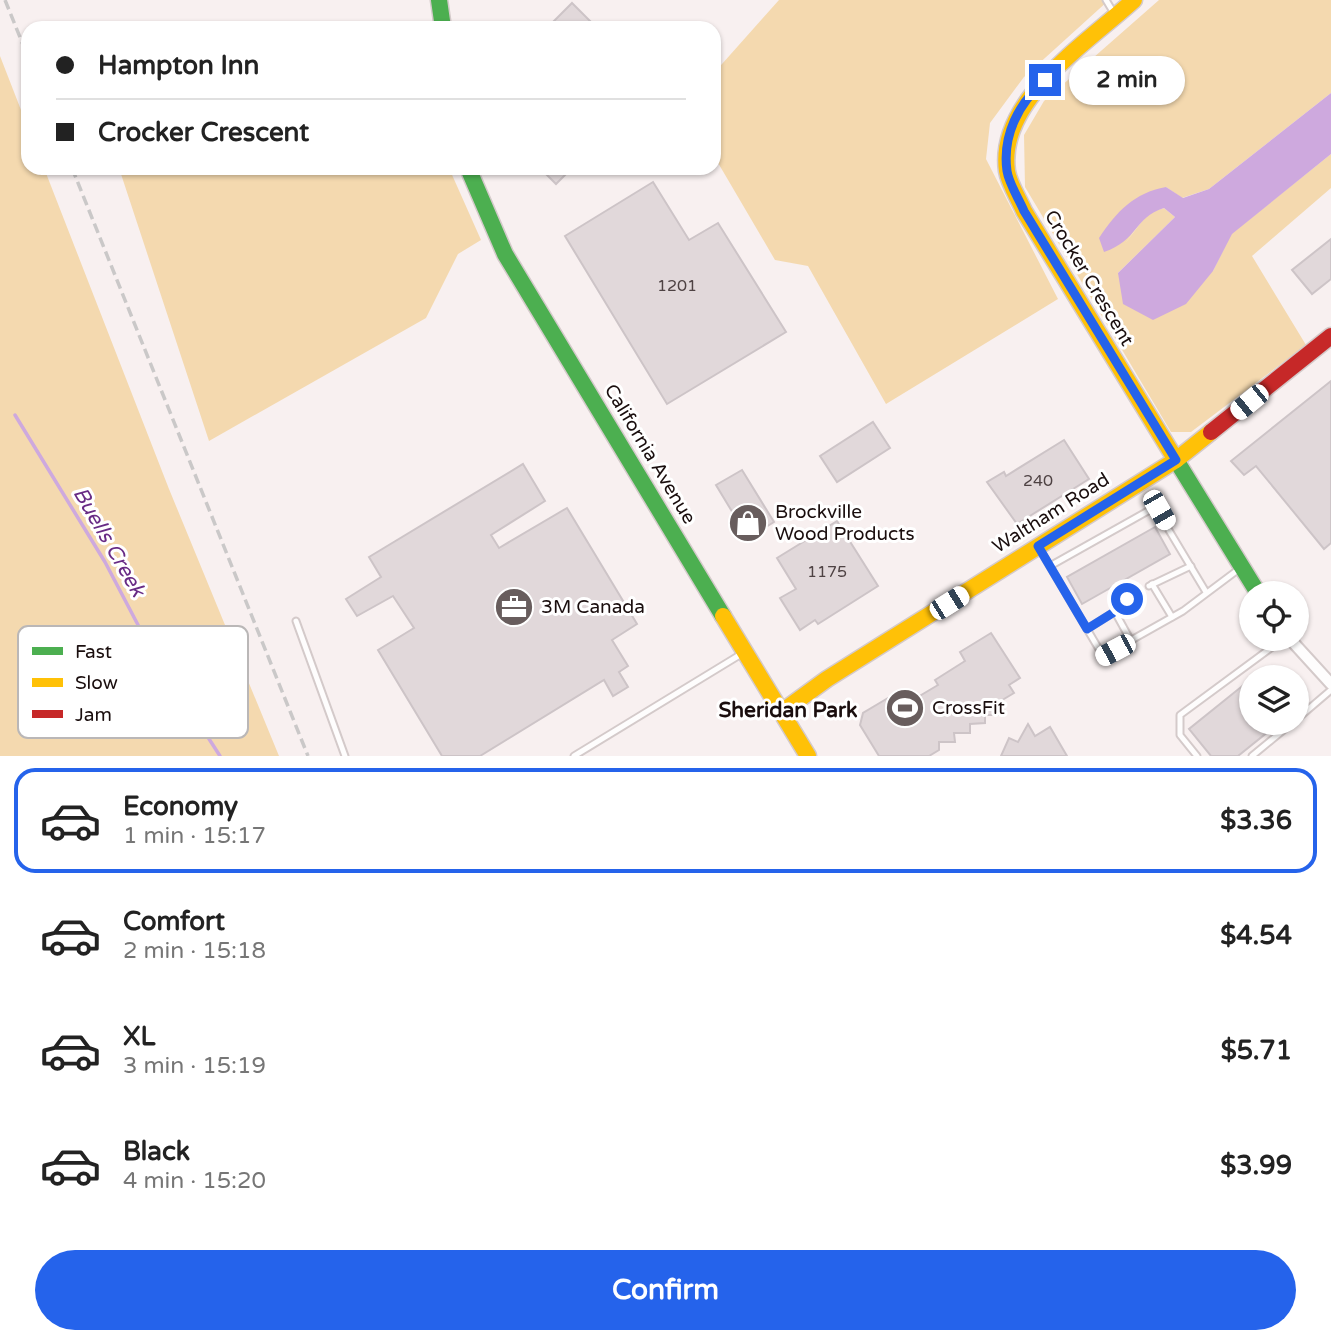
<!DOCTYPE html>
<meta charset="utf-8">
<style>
body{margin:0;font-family:"Varela Round",sans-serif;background:#f6f6f6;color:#222;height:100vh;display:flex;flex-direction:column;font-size:26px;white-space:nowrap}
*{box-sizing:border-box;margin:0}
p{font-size:23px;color:#767676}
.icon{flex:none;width:38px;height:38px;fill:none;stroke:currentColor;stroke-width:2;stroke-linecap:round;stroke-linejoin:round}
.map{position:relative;height:756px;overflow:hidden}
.side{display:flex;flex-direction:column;background:#fff;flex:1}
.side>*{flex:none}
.top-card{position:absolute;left:21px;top:21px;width:700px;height:154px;border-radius:21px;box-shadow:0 2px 5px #0004;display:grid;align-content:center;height:154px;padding:0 35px;background:#fff}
.tools{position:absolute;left:1239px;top:581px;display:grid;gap:14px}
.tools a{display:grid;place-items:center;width:70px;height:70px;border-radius:50%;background:#fff;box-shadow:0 2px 5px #0004;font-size:35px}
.end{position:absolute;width:32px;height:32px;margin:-16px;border:9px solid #2563eb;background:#fff;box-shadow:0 0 0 4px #fff}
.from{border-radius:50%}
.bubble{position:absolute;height:49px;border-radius:24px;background:#fff;box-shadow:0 2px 5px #0004;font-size:23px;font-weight:700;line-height:49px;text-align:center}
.car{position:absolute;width:21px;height:42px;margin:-21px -10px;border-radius:9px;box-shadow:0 0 5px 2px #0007;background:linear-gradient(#fff 24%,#345 0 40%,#fff 0 76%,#345 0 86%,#fff 0)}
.top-card b{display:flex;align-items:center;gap:24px;height:66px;font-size:26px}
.top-card b+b{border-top:2px solid #e0e0e0}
.top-card i{width:18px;height:18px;background:#222}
ul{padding:12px 0 0;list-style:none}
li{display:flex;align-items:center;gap:21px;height:105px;margin:0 14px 10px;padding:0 21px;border:4px solid transparent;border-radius:21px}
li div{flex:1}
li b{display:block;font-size:26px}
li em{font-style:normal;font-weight:700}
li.current{border-color:#2563eb}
li>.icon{width:63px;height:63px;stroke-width:1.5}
.primary-button{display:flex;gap:14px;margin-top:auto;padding:14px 35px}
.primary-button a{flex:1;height:80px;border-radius:42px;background:#2563eb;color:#fff;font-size:28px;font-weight:700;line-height:80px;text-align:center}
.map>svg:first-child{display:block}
.green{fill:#f4d9af}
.water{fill:#cea9de}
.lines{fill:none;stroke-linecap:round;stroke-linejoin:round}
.stream{stroke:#cea9de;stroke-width:3.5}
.building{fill:#e1d8da;stroke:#cdc4c7;stroke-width:2}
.lane-casing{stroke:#d4caca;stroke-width:9}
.street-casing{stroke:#d4caca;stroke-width:14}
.fast-casing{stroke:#d4caca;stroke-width:19}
.slow-casing{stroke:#d4caca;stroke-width:19}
.jam-casing{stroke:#d4caca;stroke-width:19}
.lane{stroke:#fefdfd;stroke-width:5}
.street{stroke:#fefdfd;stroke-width:10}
.fast{stroke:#4caf50;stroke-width:16}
.slow{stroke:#ffc107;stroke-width:16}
.jam{stroke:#c62828;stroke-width:16}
.rail{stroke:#cac8c8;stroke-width:3.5;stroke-dasharray:10 5;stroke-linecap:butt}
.route{stroke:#2563eb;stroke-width:9}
.labels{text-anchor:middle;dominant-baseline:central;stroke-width:6;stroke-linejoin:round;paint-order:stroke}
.number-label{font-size:16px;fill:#4e4243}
.street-label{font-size:19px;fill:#1a0e0e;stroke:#fff}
.poi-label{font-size:19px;fill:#1a0e0e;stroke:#fff;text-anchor:start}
.water-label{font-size:21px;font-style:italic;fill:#682b85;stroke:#fff}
.neighbourhood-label{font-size:21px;font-weight:bold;fill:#1a0e0e;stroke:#fff}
.key{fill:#fff;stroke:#bab7b7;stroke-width:2}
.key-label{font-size:19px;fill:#1a0e0e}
</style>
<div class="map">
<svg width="1331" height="756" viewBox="0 0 1331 756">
<rect width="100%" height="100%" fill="#f8f0f0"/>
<g class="green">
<polygon points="779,0 1109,0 1024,77 990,123 986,159 1058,299 886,404 808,266 775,260 714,156 714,73"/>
<polygon points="1159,0 1331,0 1331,93 1209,189 1182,198 1166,187 1124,245 1148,213 1164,208 1175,217 1118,273 1213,271 1231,234 1331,154 1331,188 1252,256 1306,345 1191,432 1171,432 1025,187 1024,135 1044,101"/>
<polygon points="0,56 28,128 28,168 44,168 169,489 279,756 0,756"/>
<polygon points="119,168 449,168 481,240 458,254 426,318 209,441"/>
</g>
<path class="water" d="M1331,93V154L1232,234L1213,271L1186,304L1153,320L1123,304L1118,273L1175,217L1164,208C1133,218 1139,240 1104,252L1099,238C1117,211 1134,193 1166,187L1183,198L1209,189Z"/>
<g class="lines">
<polyline class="stream" points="15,415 105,562 148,644 220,756"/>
</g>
<g class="building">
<polygon points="572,3 597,28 547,28"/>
<polygon points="540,168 572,168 556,184"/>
<polygon points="653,182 689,240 718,223 786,332 667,404 565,236"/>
<polygon points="1331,239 1331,279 1312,294 1292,270"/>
<polygon points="1331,381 1331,543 1324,549 1256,466 1244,475 1231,461"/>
<polygon points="873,422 890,448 837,482 820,456"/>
<polygon points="1064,440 1089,479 1017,524 987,482 1004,472 1006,476"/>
<polygon points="523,464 545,501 491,535 499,548 567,508 637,624 612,640 628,666 619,672 628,687 613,696 604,680 480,756 442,756 378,650 414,628 393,596 357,616 346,599 381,577 369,557"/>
<polygon points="742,470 774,522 748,538 716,485"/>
<polygon points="837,521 878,586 818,624 815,620 800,630 780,598 796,589 777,558"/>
<polygon points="1155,527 1170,554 1082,604 1067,577"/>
<polygon points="991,633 1020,678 1009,685 1014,693 999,702 1005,711 998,715 985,715 985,723 970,724 970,733 954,733 955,742 939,742 939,750 929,756 879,756 860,725 863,713 888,698 893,706 907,697 911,701 938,685 935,680 965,661 960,652"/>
<polygon points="1251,679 1251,723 1279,723 1238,756 1211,756 1189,729"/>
<polygon points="1297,687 1307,700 1297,708"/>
<polygon points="1028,724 1035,736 1050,727 1067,756 1001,756 1009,738 1018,742"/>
</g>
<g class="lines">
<g class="lane-casing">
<g id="lane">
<polyline points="1106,0 1115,15"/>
<polyline points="1039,548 1103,656 1183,611 1239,569"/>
<polyline points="1050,566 1155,507 1206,592"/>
<polyline points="1152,584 1172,617"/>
<polyline points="1149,586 1191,566"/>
<polyline points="1115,612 1131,641"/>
<polyline points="296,621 345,756"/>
<polyline points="1087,629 1119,609 1127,599"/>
<polyline points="1297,719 1331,690"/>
<polyline points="574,756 743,653"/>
<polyline points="1197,756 1180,735 1180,715 1283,639"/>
<polyline points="1252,756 1292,723"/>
</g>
</g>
<g class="street-casing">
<polyline id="street" points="1290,639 1331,684"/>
</g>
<g class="fast-casing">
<g id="fast">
<polyline points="439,0 443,28"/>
<polyline points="468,168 505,254 723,616"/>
<polyline points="1176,460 1258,593"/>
</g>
</g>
<g class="slow-casing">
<g id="slow">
<path d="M1134,0C1087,43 997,100 1007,171C1009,184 1019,199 1024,211L1176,460"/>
<polyline points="723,616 808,756"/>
<polyline points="783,711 827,679 1176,460 1211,432"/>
</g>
</g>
<g class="jam-casing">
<polyline id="jam" points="1211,432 1331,336"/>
</g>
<use href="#lane" class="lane"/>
<use href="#street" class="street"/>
<use href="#fast" class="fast"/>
<use href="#slow" class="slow"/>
<use href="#jam" class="jam"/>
<g class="rail">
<polyline points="5,0 28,57"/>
<polyline points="72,168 308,756"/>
</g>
</g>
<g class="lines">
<path class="route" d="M1045,80C1019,103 1002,135 1007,171C1009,184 1019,199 1024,211L1176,460L1038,546L1087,629L1119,609L1127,599"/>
</g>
<defs>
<g id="shop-disc" transform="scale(2.0125)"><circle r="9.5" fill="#685d5d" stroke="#fff"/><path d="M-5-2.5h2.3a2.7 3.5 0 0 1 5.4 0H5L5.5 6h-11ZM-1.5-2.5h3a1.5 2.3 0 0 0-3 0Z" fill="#fff"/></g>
<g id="office-disc" transform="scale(2.0125)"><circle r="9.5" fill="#685d5d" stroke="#fff"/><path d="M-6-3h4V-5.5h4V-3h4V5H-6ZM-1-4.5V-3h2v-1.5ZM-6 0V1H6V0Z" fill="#fff"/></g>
<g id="stadium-disc" transform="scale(2.0125)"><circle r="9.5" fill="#685d5d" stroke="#fff"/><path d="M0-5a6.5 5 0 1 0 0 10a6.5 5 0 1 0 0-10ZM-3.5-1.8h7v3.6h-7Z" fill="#fff"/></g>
</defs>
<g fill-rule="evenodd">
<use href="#shop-disc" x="748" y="523"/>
<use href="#office-disc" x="514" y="607"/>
<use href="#stadium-disc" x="905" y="708"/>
</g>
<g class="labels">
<g class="number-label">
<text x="677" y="286">1201</text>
<text x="1038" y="481">240</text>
<text x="827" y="572">1175</text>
</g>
<g class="street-label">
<text transform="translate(1089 278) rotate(59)">Crocker Crescent</text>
<text transform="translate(650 454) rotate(59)">California Avenue</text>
<text transform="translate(1051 513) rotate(-32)">Waltham Road</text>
</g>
<g class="poi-label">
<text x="775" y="512">Brockville<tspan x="775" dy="22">Wood Products</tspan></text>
<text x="541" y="607">3M Canada</text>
<text x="932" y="708">CrossFit</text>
</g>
<g class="water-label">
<text transform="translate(109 542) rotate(60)">Buells Creek</text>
</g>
<g class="neighbourhood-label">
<text x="788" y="710">Sheridan Park</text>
</g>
</g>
<rect x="18" y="626" width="230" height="112" rx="10" class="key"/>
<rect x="32" y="647" width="31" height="8" fill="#4caf50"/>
<rect x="32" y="678" width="31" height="9" fill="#ffc107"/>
<rect x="32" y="710" width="31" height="8" fill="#c62828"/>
<g class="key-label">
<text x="75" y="658">Fast</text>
<text x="75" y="689">Slow</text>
<text x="75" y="721">Jam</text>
</g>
</svg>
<div class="tools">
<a><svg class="icon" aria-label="locate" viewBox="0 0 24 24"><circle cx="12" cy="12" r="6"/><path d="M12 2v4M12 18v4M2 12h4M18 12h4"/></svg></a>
<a><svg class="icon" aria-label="layers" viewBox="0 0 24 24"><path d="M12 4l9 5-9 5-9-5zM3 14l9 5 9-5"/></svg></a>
</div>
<i class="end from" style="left:1127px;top:599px"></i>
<i class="end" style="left:1045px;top:80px"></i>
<div class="bubble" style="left:1069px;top:56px;width:116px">2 min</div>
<i class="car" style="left:1249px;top:402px;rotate:231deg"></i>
<i class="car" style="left:1159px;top:510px;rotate:150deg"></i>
<i class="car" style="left:949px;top:603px;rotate:58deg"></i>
<i class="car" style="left:1115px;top:650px;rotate:242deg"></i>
<div class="top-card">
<b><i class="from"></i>Hampton Inn</b>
<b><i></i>Crocker Crescent</b>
</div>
</div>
<section class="side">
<ul>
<li class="current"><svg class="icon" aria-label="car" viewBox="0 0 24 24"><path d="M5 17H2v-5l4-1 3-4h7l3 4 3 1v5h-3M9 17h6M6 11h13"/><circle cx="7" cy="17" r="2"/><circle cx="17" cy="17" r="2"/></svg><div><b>Economy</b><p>1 min · 15:17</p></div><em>$3.36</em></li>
<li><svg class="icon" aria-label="car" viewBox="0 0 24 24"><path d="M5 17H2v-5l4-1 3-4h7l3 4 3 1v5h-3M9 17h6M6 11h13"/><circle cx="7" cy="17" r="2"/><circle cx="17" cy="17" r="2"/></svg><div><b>Comfort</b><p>2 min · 15:18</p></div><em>$4.54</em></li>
<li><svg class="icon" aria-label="car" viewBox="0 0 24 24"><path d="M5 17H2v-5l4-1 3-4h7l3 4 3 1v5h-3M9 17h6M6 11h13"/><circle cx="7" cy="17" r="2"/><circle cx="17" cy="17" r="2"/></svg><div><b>XL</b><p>3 min · 15:19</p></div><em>$5.71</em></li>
<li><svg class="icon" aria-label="car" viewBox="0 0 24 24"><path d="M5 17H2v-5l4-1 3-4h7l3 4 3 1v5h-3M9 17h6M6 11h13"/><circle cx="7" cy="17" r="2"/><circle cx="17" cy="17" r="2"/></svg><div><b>Black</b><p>4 min · 15:20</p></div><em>$3.99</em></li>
</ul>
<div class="primary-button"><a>Confirm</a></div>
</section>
